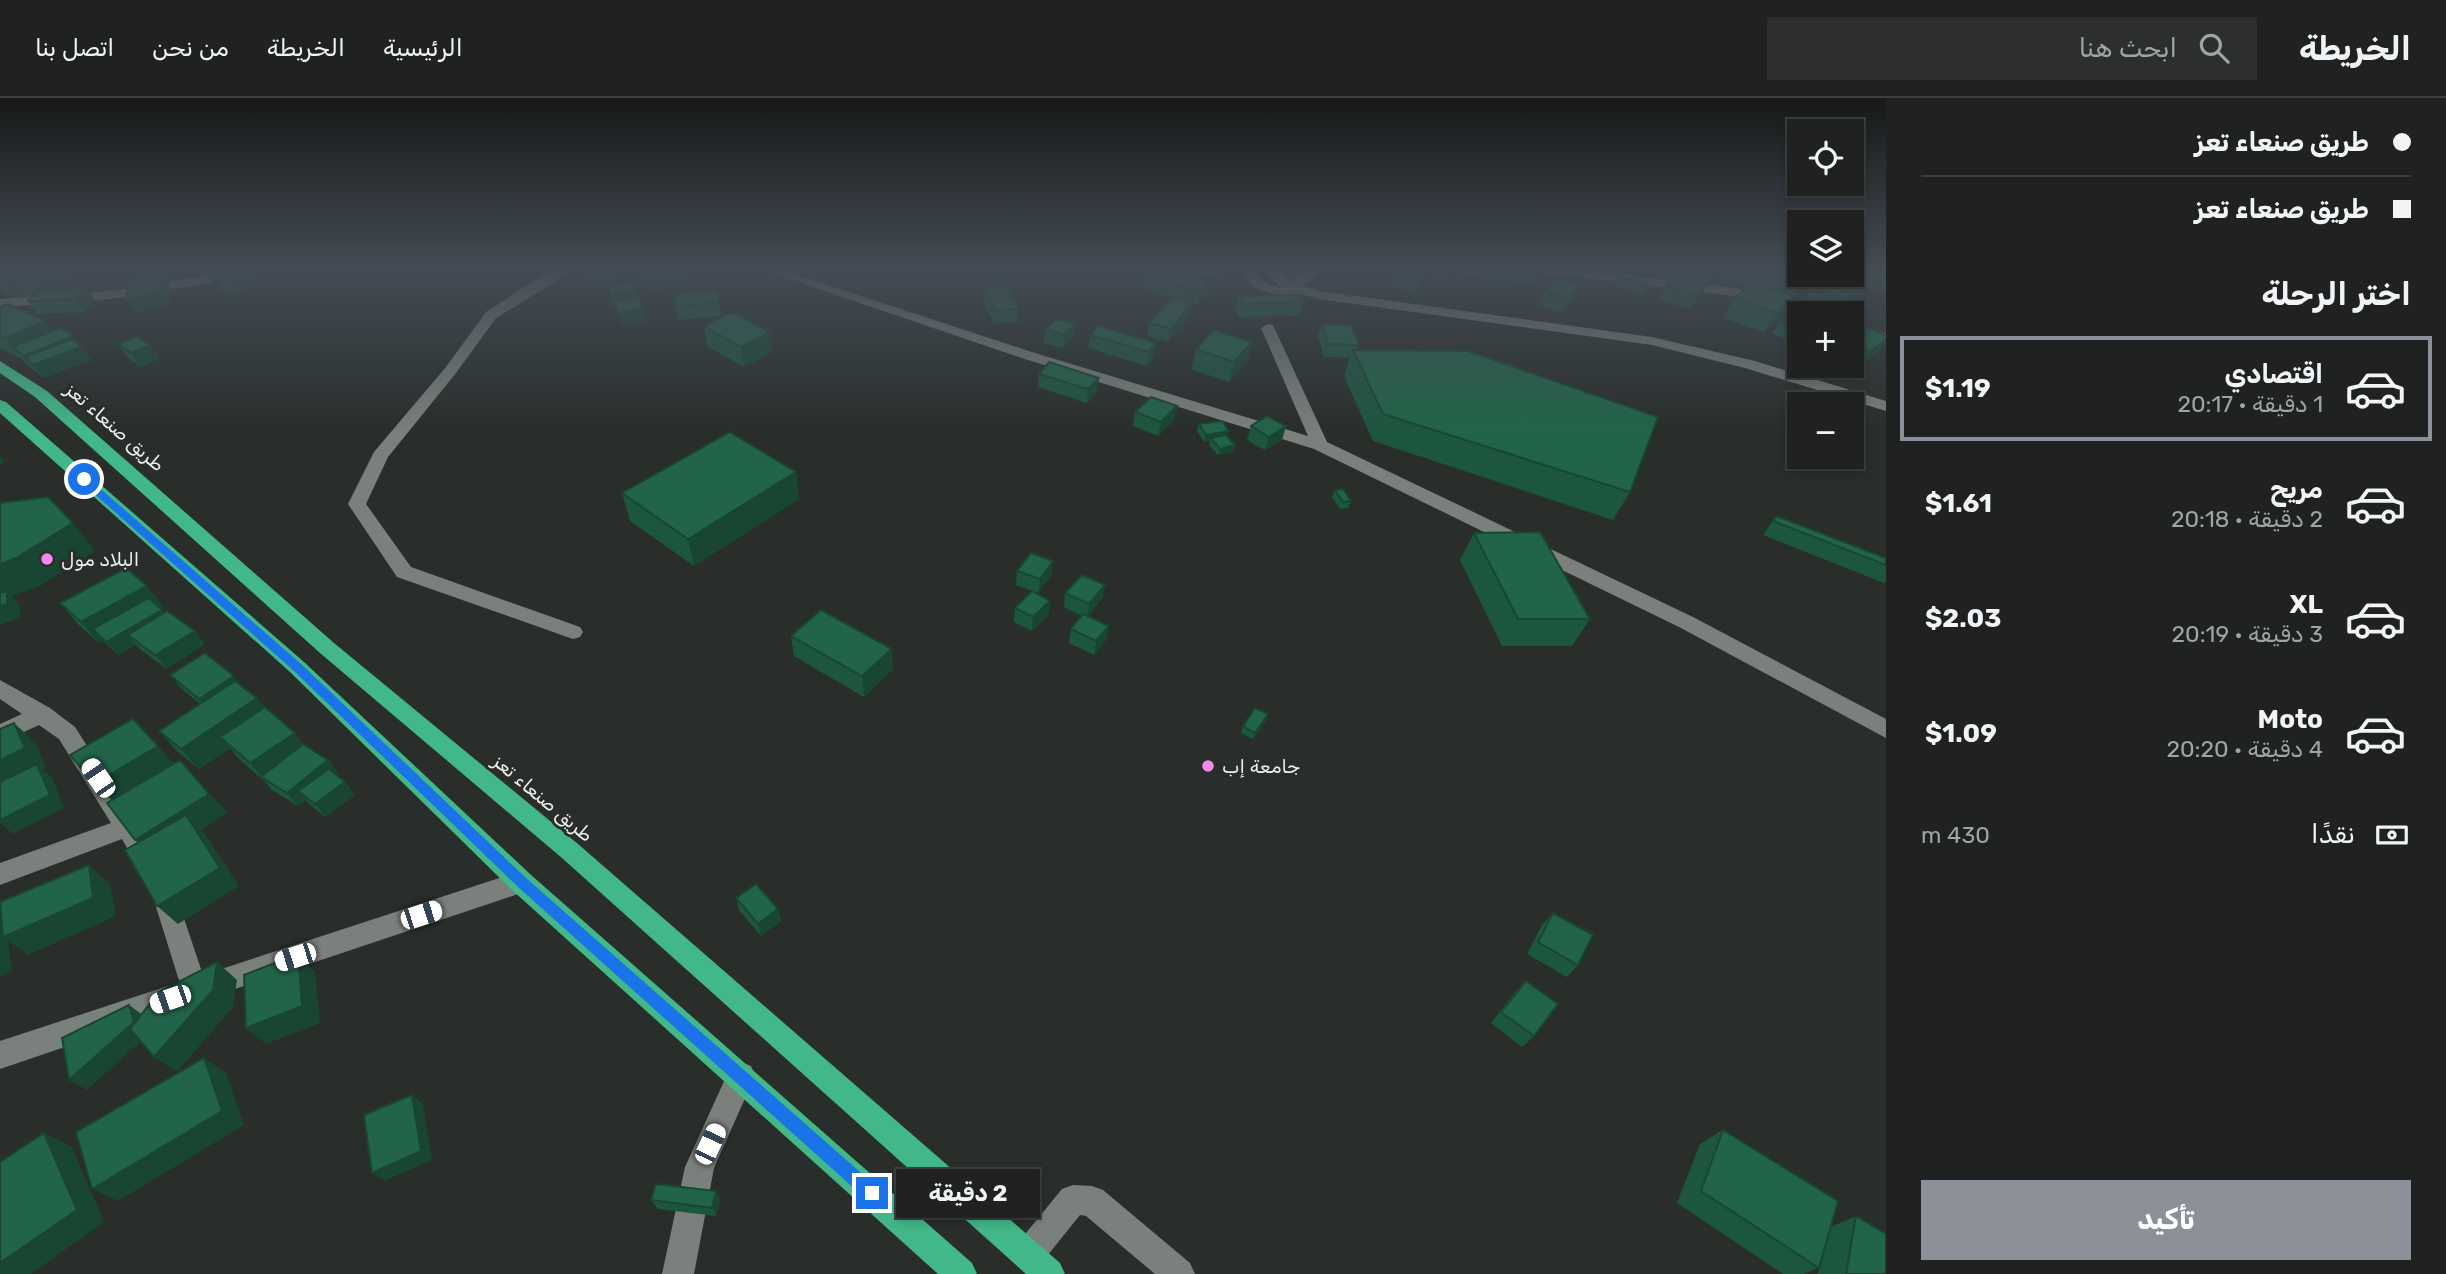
<!DOCTYPE html>
<html lang="ar">
<meta charset="utf-8">
<style>
body{margin:0;font-family:Rubik,"Noto Sans Arabic",sans-serif;background:#2c2f2d;color:#f1f3f6;direction:rtl;height:100vh;display:flex;flex-direction:column;font-size:26px;white-space:nowrap}
*{box-sizing:border-box;margin:0}
p{font-size:23px;color:#a1a4a5}
.icon{flex:none;width:38px;height:38px;fill:none;stroke:currentColor;stroke-width:2;stroke-linecap:round;stroke-linejoin:round}
.map{position:relative;flex:1;overflow:hidden;direction:ltr}
.side{display:flex;flex-direction:column;background:#1f2220;width:560px}
.side>*{flex:none}
.top-card{display:grid;align-content:center;height:154px;padding:0 35px;background:#1f2220}
.buttons{position:absolute;left:1787px;top:21px;display:grid;gap:14px}
.buttons a{display:grid;place-items:center;width:77px;height:77px;border-radius:0px;background:#1f2220;box-shadow:0 4px 10px #0003,0 0 0 2px #3c3f3e;font-size:35px}
.end{position:absolute;width:32px;height:32px;margin:-16px;border:9px solid #1a73e8;background:#fff;box-shadow:0 0 0 4px #fff}
.from{border-radius:50%}
.bubble{position:absolute;height:49px;border-radius:0px;background:#1f2220;box-shadow:0 4px 10px #0003,0 0 0 2px #3c3f3e;font-size:23px;font-weight:700;line-height:49px;text-align:center;direction:rtl}
.car{position:absolute;width:21px;height:42px;margin:-21px -10px;border-radius:9px;box-shadow:0 0 5px 2px #0007;background:linear-gradient(#fff 24%,#345 0 40%,#fff 0 76%,#345 0 86%,#fff 0)}
.top-card b{display:flex;align-items:center;gap:24px;height:66px;font-size:26px}
.top-card b+b{border-top:2px solid #3c3f3e}
.top-card i{width:18px;height:18px;background:#f1f3f6}
ul{padding:0;list-style:none}
li{display:flex;align-items:center;gap:21px;height:105px;margin:0 14px 10px;padding:0 21px;border:4px solid transparent;border-radius:0px}
li div{flex:1}
li b{display:block;font-size:26px}
li em{font-style:normal;font-weight:700}
li.on{border-color:#8c9099}
li>.icon{width:63px;height:63px;stroke-width:1.5}
h2{padding:0 35px;font-size:32px;line-height:84px}
.pay{display:flex;align-items:center;gap:18px;height:77px;padding:0 35px;font-size:26px}
.pay p{margin-inline-start:auto}
.action{display:flex;gap:14px;margin-top:auto;padding:14px 35px}
.action a{flex:1;height:80px;border-radius:0px;background:#8c9099;color:#fff;font-size:28px;font-weight:700;line-height:80px;text-align:center}
header{display:flex;align-items:center;gap:42px;box-sizing:border-box;height:98px;padding:0 35px;background:#1f2220;border-bottom:2px solid #3c3f3e}
header strong{font-size:33px}
nav{display:flex;gap:38px;margin-inline-start:auto;font-size:24px}
.search{width:490px;height:63px;background:#2c2f2d;display:flex;align-items:center;gap:18px;box-sizing:border-box;padding:0 24px;border-radius:0px;color:#a1a4a5;font-size:26px}
main{display:flex;flex:1;min-height:0}
.map>svg:first-child{display:block}
.lines{fill:none;stroke-linecap:round;stroke-linejoin:round}
.minor{fill:#7a807c;fill-rule:evenodd}
.highway{fill:#42b889;fill-rule:evenodd}
.wall{fill:#1d563f}
.shaded-wall{fill:#184633}
.building{fill:#226449;stroke:#184633;stroke-width:2}
.route{fill:#1a73e8}
.poi-dot{fill:#f788eb;stroke:#292e2b;stroke-width:2.5}
.labels{text-anchor:middle;dominant-baseline:central;stroke-width:6;stroke-linejoin:round;paint-order:stroke}
.street-label{font-size:19px;fill:#eaeeec;stroke:#292e2b}
.poi-label{font-size:19px;fill:#eaeeec;stroke:#292e2b;text-anchor:start}
</style>
<header>
<strong>الخريطة</strong>
<div class="search"><svg class="icon" aria-label="search" viewBox="0 0 24 24"><circle cx="10" cy="10" r="6"/><path d="M15 15l6 6"/></svg>ابحث هنا</div>
<nav><a>الرئيسية</a><a>الخريطة</a><a>من نحن</a><a>اتصل بنا</a></nav>
</header>
<main>
<section class="side">
<div class="top-card">
<b><i class="from"></i>طريق صنعاء تعز</b>
<b><i></i>طريق صنعاء تعز</b>
</div>
<h2>اختر الرحلة</h2>
<ul>
<li class="on"><svg class="icon" aria-label="car" viewBox="0 0 24 24"><path d="M5 17H2v-5l4-1 3-4h7l3 4 3 1v5h-3M9 17h6M6 11h13"/><circle cx="7" cy="17" r="2"/><circle cx="17" cy="17" r="2"/></svg><div><b>اقتصادي</b><p>1 دقيقة · 20:17</p></div><em>$1.19</em></li>
<li><svg class="icon" aria-label="car" viewBox="0 0 24 24"><path d="M5 17H2v-5l4-1 3-4h7l3 4 3 1v5h-3M9 17h6M6 11h13"/><circle cx="7" cy="17" r="2"/><circle cx="17" cy="17" r="2"/></svg><div><b>مريح</b><p>2 دقيقة · 20:18</p></div><em>$1.61</em></li>
<li><svg class="icon" aria-label="car" viewBox="0 0 24 24"><path d="M5 17H2v-5l4-1 3-4h7l3 4 3 1v5h-3M9 17h6M6 11h13"/><circle cx="7" cy="17" r="2"/><circle cx="17" cy="17" r="2"/></svg><div><b>XL</b><p>3 دقيقة · 20:19</p></div><em>$2.03</em></li>
<li><svg class="icon" aria-label="car" viewBox="0 0 24 24"><path d="M5 17H2v-5l4-1 3-4h7l3 4 3 1v5h-3M9 17h6M6 11h13"/><circle cx="7" cy="17" r="2"/><circle cx="17" cy="17" r="2"/></svg><div><b>Moto</b><p>4 دقيقة · 20:20</p></div><em>$1.09</em></li>
</ul>
<div class="pay"><svg class="icon" aria-label="cash" viewBox="0 0 24 24"><path d="M3 7h18v10H3z"/><circle cx="12" cy="12" r="2"/></svg>نقدًا<p>430 m</p></div>
<div class="action"><a>تأكيد</a></div>
</section>
<div class="map">
<svg width="1886" height="1176" viewBox="0 0 1886 1176">
<rect width="100%" height="100%" fill="#292e2b"/>
<g class="lines">
<g class="minor">
<polygon points="558,171 576,171 496,220 456,275 388,359 366,406 411,469 580,529 583,534 580,539 573,541 397,479 348,406 374,354 446,269 486,214 546,175"/>
<polygon points="760,171 779,171 1032,254 1308,338 1261,230 1268,226 1273,227 1327,344 1693,519 1886,621 1886,640 1679,529 1314,351 1022,260"/>
<polygon points="1242,171 1256,171 1264,184 1281,190 1264,171 1278,171 1291,183 1310,171 1326,171 1302,188 1320,193 1652,239 1755,263 1886,303 1886,313 1745,270 1652,247 1319,201 1300,196 1300,202 1295,203 1254,190"/>
<polygon points="1538,171 1575,171 1736,190 1812,212 1814,215 1799,217 1735,198 1545,175"/>
<polygon points="205,178 210,179 210,185 110,201 0,209 0,201 110,193"/>
<polygon points="1852,225 1886,235 1886,244 1852,234"/>
<polygon points="0,582 50,610 75,629 159,761 162,768 159,775 150,778 141,775 122,741 0,787 0,765 111,725 59,641 39,627 0,645 0,626 22,616 0,601"/>
<polygon points="521,773 530,776 533,784 530,792 208,900 195,904 186,901 183,908 174,912 0,971 0,943 174,886 181,889 152,796 155,788 164,785 173,788 203,877"/>
<polygon points="741,964 751,968 755,978 714,1070 694,1176 662,1176 685,1069 731,968"/>
<polygon points="1073,1087 1092,1088 1103,1092 1190,1165 1195,1176 1155,1176 1086,1118 1080,1117 1039,1168 1028,1173 1017,1168 1012,1157 1017,1146 1062,1091"/>
</g>
<g class="highway">
<polygon points="0,263 47,293 334,545 578,746 1060,1165 1065,1176 1026,1176 562,760 320,555 35,299 0,275"/>
<polygon points="0,302 6,304 304,564 530,776 972,1165 977,1176 938,1176 512,792 290,574 0,315"/>
</g>
</g>
<g class="wall">
<polygon points="0,171 69,171 72,176 57,191 87,190 95,203 85,214 37,216 28,203 32,199 20,199 17,195 15,197 6,197 3,192 0,194"/>
<polygon points="82,171 135,171 131,175 102,175 100,172 83,173"/>
<polygon points="206,171 251,171 257,183 240,195 222,193 215,179 211,179"/>
<polygon points="583,171 620,171 621,175 599,185 585,178"/>
<polygon points="640,171 688,171 690,182 654,193 643,182"/>
<polygon points="1185,171 1223,171 1221,179 1186,178"/>
<polygon points="1269,171 1314,171 1313,173 1271,174"/>
<polygon points="1333,171 1350,171 1343,175"/>
<polygon points="1395,171 1447,171 1444,177 1423,174 1416,194 1388,188"/>
<polygon points="1458,171 1489,171 1485,179 1459,176"/>
<polygon points="1494,171 1537,171 1537,173 1532,186 1495,181"/>
<polygon points="1726,171 1799,171 1799,177 1818,177 1813,179 1809,178 1804,185 1802,186 1781,217 1764,234 1723,220 1735,200 1747,190 1719,181"/>
<polygon points="1860,171 1886,171 1886,195 1875,190 1872,195 1857,200 1855,199 1838,214 1840,215 1801,215 1813,206 1802,202 1811,189 1835,178 1836,177 1852,177"/>
<polygon points="1672,173 1711,179 1690,211 1660,201 1665,186"/>
<polygon points="1144,178 1208,184 1205,198 1197,206 1192,205 1190,218 1168,244 1147,238 1149,225 1171,199 1142,191"/>
<polygon points="1616,181 1648,187 1642,196 1612,187"/>
<polygon points="608,189 638,199 644,210 647,224 623,229 616,209 614,210"/>
<polygon points="984,189 1018,210 1017,224 994,226 983,202"/>
<polygon points="718,192 721,218 678,222 675,208"/>
<polygon points="1544,194 1574,200 1562,214 1538,207"/>
<polygon points="1239,198 1303,204 1299,218 1239,219 1236,212"/>
<polygon points="0,209 45,223 52,233 73,238 91,262 43,280 20,260 0,250"/>
<polygon points="1799,215 1799,247 1772,235 1781,222"/>
<polygon points="1075,226 1073,239 1063,250 1044,245 1045,231"/>
<polygon points="1322,226 1359,247 1357,252 1630,394 1613,422 1373,343 1344,278 1350,260 1324,259 1318,239"/>
<polygon points="704,228 773,254 744,269 707,248"/>
<polygon points="1090,237 1156,245 1154,259 1147,268 1088,250"/>
<polygon points="1852,242 1881,252 1859,267 1852,264"/>
<polygon points="1252,244 1247,264 1229,284 1191,271 1196,251"/>
<polygon points="118,246 150,247 159,261 140,269 127,259"/>
<polygon points="1039,276 1099,280 1097,293 1087,305 1038,289"/>
<polygon points="1135,314 1174,322 1158,338 1133,328"/>
<polygon points="1199,326 1228,339 1235,347 1233,354 1218,357 1209,347 1210,343 1204,344 1197,333"/>
<polygon points="1251,328 1282,342 1265,352 1247,342"/>
<polygon points="796,374 799,401 694,468 630,423 622,395"/>
<polygon points="1335,392 1351,403 1348,410 1340,411 1332,399"/>
<polygon points="1776,418 1886,460 1886,483 1884,485 1763,437"/>
<polygon points="1474,435 1590,521 1572,548 1502,548 1460,462"/>
<polygon points="1053,463 1051,477 1038,495 1016,487 1017,473"/>
<polygon points="1105,487 1102,501 1088,518 1106,542 1094,557 1069,545 1071,531 1082,518 1064,509 1065,495"/>
<polygon points="1050,503 1049,516 1032,533 1014,524 1015,510"/>
<polygon points="60,505 163,508 160,511 164,515 205,546 167,571 140,551 136,547 118,557 103,543 99,545 78,526"/>
<polygon points="791,538 893,571 864,599 794,558"/>
<polygon points="170,577 242,589 295,635 304,647 328,662 338,675 336,677 355,697 325,719 309,706 306,702 298,708 272,692 266,685 237,659 230,650 199,671 177,653 159,633 200,606 182,591"/>
<polygon points="1266,623 1253,641 1241,635 1243,628"/>
<polygon points="736,800 778,811 781,823 761,838 739,812"/>
<polygon points="1553,815 1578,867 1567,879 1527,856 1542,827"/>
<polygon points="1526,883 1534,938 1522,949 1491,925 1515,894"/>
<polygon points="1723,1032 1831,1129 1856,1118 1886,1176 1818,1176 1819,1170 1803,1176 1783,1176 1677,1105 1700,1046"/>
<polygon points="716,1093 720,1102 716,1118 658,1111 651,1102"/>
</g>
<g class="shaded-wall">
<polygon points="21,171 36,171 11,186 17,195 15,197 5,184 0,184 0,173 1,172 8,181"/>
<polygon points="56,171 69,171 72,176 48,199 39,186"/>
<polygon points="251,171 257,183 240,195 233,182"/>
<polygon points="600,171 620,171 621,175 599,185 596,172"/>
<polygon points="684,171 688,171 690,182 654,193 651,180"/>
<polygon points="163,177 171,190 170,207 135,214 126,201"/>
<polygon points="1802,177 1810,177 1804,185 1802,186 1781,217 1764,234 1777,215 1792,200 1801,186 1792,187 1798,179"/>
<polygon points="1711,179 1703,192 1690,211 1698,198"/>
<polygon points="1881,182 1872,195 1857,200 1866,187"/>
<polygon points="1208,184 1205,198 1197,206 1200,193"/>
<polygon points="1580,187 1574,200 1562,214 1568,201"/>
<polygon points="1863,188 1854,201 1838,214 1848,201"/>
<polygon points="87,190 95,203 85,214 76,201"/>
<polygon points="636,192 639,205 615,204 616,209 614,210 611,197"/>
<polygon points="1192,204 1190,218 1168,244 1171,231"/>
<polygon points="644,210 647,224 623,229 619,216"/>
<polygon points="45,223 59,243 73,238 91,262 43,280 33,267 24,258 14,250 6,240"/>
<polygon points="1075,226 1073,239 1063,250 1064,237"/>
<polygon points="770,234 773,254 744,269 741,249"/>
<polygon points="1886,242 1886,246 1881,252 1859,267 1869,254"/>
<polygon points="1252,244 1247,264 1229,284 1234,264"/>
<polygon points="1156,245 1154,259 1147,268 1149,254"/>
<polygon points="150,247 159,261 140,269 131,255"/>
<polygon points="1099,280 1097,293 1087,305 1088,291"/>
<polygon points="1177,308 1174,322 1158,338 1161,324"/>
<polygon points="1286,328 1282,342 1265,352 1269,339"/>
<polygon points="1229,333 1227,340 1211,340 1210,343 1204,344 1206,337"/>
<polygon points="1235,347 1233,354 1218,357 1220,351"/>
<polygon points="0,358 5,364 0,367"/>
<polygon points="796,374 799,401 694,468 688,441"/>
<polygon points="73,425 95,453 40,488 12,498 20,507 20,520 0,527 0,466"/>
<polygon points="1053,463 1051,477 1038,495 1040,481"/>
<polygon points="1105,487 1102,501 1087,520 1089,506"/>
<polygon points="147,488 163,508 104,542 93,531 103,543 99,545 81,524"/>
<polygon points="1050,503 1049,516 1032,533 1033,519"/>
<polygon points="162,512 173,526 128,537 136,547 118,557 106,544"/>
<polygon points="1109,528 1106,542 1094,557 1096,543"/>
<polygon points="195,533 205,546 167,571 155,557"/>
<polygon points="892,551 893,571 864,599 862,578"/>
<polygon points="234,578 245,592 211,614 199,601"/>
<polygon points="257,600 273,620 220,639 230,650 199,671 181,651"/>
<polygon points="1268,616 1266,623 1253,641 1255,635"/>
<polygon points="133,621 176,668 115,705 94,686"/>
<polygon points="14,625 36,645 46,670 43,672 52,679 64,710 13,736 0,725 0,662"/>
<polygon points="295,635 310,655 261,679 266,685 250,665"/>
<polygon points="180,662 227,715 201,732 205,736 239,788 178,826 157,808 156,761 135,742"/>
<polygon points="328,662 338,675 307,700 298,693 306,702 298,708 287,695"/>
<polygon points="345,684 355,697 325,719 315,706"/>
<polygon points="89,767 110,786 116,818 28,857 8,843 12,873 0,879 0,812"/>
<polygon points="778,811 781,823 761,838 758,826"/>
<polygon points="298,856 315,874 320,925 266,946 246,930"/>
<polygon points="217,864 237,882 233,909 177,974 154,959"/>
<polygon points="129,907 144,918 150,935 87,992 69,982"/>
<polygon points="204,960 226,975 244,1027 118,1103 92,1091"/>
<polygon points="412,997 423,1006 432,1062 384,1083 372,1075"/>
<polygon points="44,1035 72,1049 104,1124 31,1176 0,1176 0,1165"/>
<polygon points="716,1093 720,1102 716,1118 712,1110"/>
</g>
<g class="building">
<polygon points="0,171 12,171 7,175 4,175"/>
<polygon points="12,171 21,171 5,184 0,184 0,181"/>
<polygon points="28,171 56,171 39,186 11,186"/>
<polygon points="228,171 250,171 233,182 215,180"/>
<polygon points="642,171 684,171 651,180"/>
<polygon points="1151,171 1156,171 1208,184 1200,193 1144,178"/>
<polygon points="1395,171 1425,171 1421,181 1393,175"/>
<polygon points="1518,171 1537,171 1537,173"/>
<polygon points="1735,171 1776,171 1768,181"/>
<polygon points="1779,171 1799,171 1799,177 1802,177 1798,179"/>
<polygon points="1852,171 1856,171 1881,182 1866,187 1843,177 1852,177"/>
<polygon points="1868,171 1886,171 1886,178"/>
<polygon points="1672,173 1711,179 1698,198 1667,188"/>
<polygon points="1778,174 1804,182 1799,189 1773,181"/>
<polygon points="163,177 162,194 126,201 128,183"/>
<polygon points="1825,177 1830,177 1863,188 1848,201 1811,189"/>
<polygon points="1618,178 1648,187 1646,190 1616,181"/>
<polygon points="1556,180 1580,187 1568,201 1544,194"/>
<polygon points="1753,184 1794,198 1777,215 1735,200"/>
<polygon points="633,185 636,192 611,197 608,189"/>
<polygon points="1006,187 1018,210 995,213 984,189"/>
<polygon points="87,190 76,201 28,203 39,191"/>
<polygon points="718,192 719,205 675,208 675,196"/>
<polygon points="1299,197 1303,204 1243,206 1239,198"/>
<polygon points="639,199 644,210 619,216 615,204"/>
<polygon points="1172,199 1192,204 1171,231 1149,225"/>
<polygon points="1814,205 1840,215 1802,215"/>
<polygon points="8,206 45,223 6,240 0,237 0,209"/>
<polygon points="1794,213 1799,215 1799,230 1781,222"/>
<polygon points="732,214 770,234 741,249 704,228"/>
<polygon points="1056,221 1075,226 1064,237 1045,231"/>
<polygon points="1322,226 1351,227 1359,247 1328,246"/>
<polygon points="1098,228 1156,245 1149,254 1090,237"/>
<polygon points="61,230 73,238 24,258 12,249"/>
<polygon points="1869,230 1886,237 1886,242 1869,254 1852,246 1852,242"/>
<polygon points="1214,232 1252,244 1234,264 1196,251"/>
<polygon points="137,238 150,247 131,255 118,246"/>
<polygon points="73,241 81,249 33,267 25,259"/>
<polygon points="1353,252 1468,253 1658,319 1630,394 1383,316"/>
<polygon points="1049,264 1099,280 1088,291 1039,276"/>
<polygon points="1151,299 1177,308 1161,324 1135,314"/>
<polygon points="1267,318 1286,328 1269,339 1251,328"/>
<polygon points="1222,323 1229,333 1206,337 1199,326"/>
<polygon points="730,334 796,374 688,441 622,395"/>
<polygon points="1226,337 1235,347 1220,351 1211,340"/>
<polygon points="1343,391 1351,403 1343,404 1335,392"/>
<polygon points="48,399 73,425 16,460 0,466 0,405"/>
<polygon points="1776,418 1886,460 1886,467 1773,423"/>
<polygon points="1540,434 1590,521 1518,521 1474,435"/>
<polygon points="1031,455 1053,463 1040,481 1017,473"/>
<polygon points="126,470 147,488 81,524 60,505"/>
<polygon points="1082,477 1105,487 1089,506 1065,495"/>
<polygon points="7,493 7,506 0,508 0,495"/>
<polygon points="1032,493 1050,503 1033,519 1015,510"/>
<polygon points="149,500 162,512 106,544 93,531"/>
<polygon points="821,512 892,551 862,578 791,538"/>
<polygon points="167,513 195,533 155,557 128,537"/>
<polygon points="1083,516 1109,528 1096,543 1071,531"/>
<polygon points="205,555 234,578 199,601 170,577"/>
<polygon points="235,583 257,600 181,651 159,633"/>
<polygon points="265,609 295,635 250,665 220,639"/>
<polygon points="1255,610 1268,616 1255,635 1243,628"/>
<polygon points="133,621 158,648 94,686 70,657"/>
<polygon points="14,625 25,650 0,662 0,631"/>
<polygon points="303,646 328,662 287,695 261,679"/>
<polygon points="180,662 209,696 135,742 107,705"/>
<polygon points="37,666 50,697 0,722 0,684"/>
<polygon points="329,671 345,684 315,706 298,693"/>
<polygon points="186,717 220,770 157,808 125,752"/>
<polygon points="89,767 93,800 3,839 0,804"/>
<polygon points="756,786 778,811 758,826 736,800"/>
<polygon points="1553,815 1593,837 1578,867 1538,844"/>
<polygon points="298,856 302,908 246,930 244,877"/>
<polygon points="217,864 213,892 154,959 130,931 159,894"/>
<polygon points="1526,883 1558,906 1534,938 1501,914"/>
<polygon points="129,907 134,924 69,982 62,940"/>
<polygon points="204,960 222,1013 92,1091 76,1034"/>
<polygon points="412,997 421,1053 372,1075 364,1017"/>
<polygon points="1723,1032 1838,1103 1819,1170 1701,1093"/>
<polygon points="44,1035 77,1112 0,1165 0,1064"/>
<polygon points="656,1086 716,1093 712,1110 651,1102"/>
<polygon points="1856,1118 1886,1136 1886,1176 1846,1176"/>
</g>
<linearGradient id="sky" x2="0" y2="1"><stop stop-color="#171918"/><stop offset="0.51" stop-color="#434c55"/><stop offset="1" stop-color="#434c55" stop-opacity="0"/></linearGradient>
<rect width="1886" height="335" fill="url(#sky)"/>
<polygon class="route" points="80,379 87,379 301,566 526,780 877,1089 880,1095 877,1101 872,1103 866,1101 517,788 293,572 80,383"/>
<g class="poi-dot">
<circle cx="47" cy="461" r="7"/>
<circle cx="1208" cy="668" r="7"/>
</g>
<g class="labels">
<g class="street-label">
<text transform="translate(115 329) rotate(41)">طريق صنعاء تعز</text>
<text transform="translate(543 700) rotate(40)">طريق صنعاء تعز</text>
</g>
<g class="poi-label">
<text x="61" y="461">البلاد مول</text>
<text x="1222" y="668">جامعة إب</text>
</g>
</g>
</svg>
<div class="buttons">
<a><svg class="icon" aria-label="locate" viewBox="0 0 24 24"><circle cx="12" cy="12" r="6"/><path d="M12 2v4M12 18v4M2 12h4M18 12h4"/></svg></a>
<a><svg class="icon" aria-label="layers" viewBox="0 0 24 24"><path d="M12 4l9 5-9 5-9-5zM3 14l9 5 9-5"/></svg></a>
<a>+</a>
<a>−</a>
</div>
<i class="end from" style="left:84px;top:381px"></i>
<i class="end" style="left:872px;top:1095px"></i>
<div class="bubble" style="left:896px;top:1071px;width:144px">2 دقيقة</div>
<i class="car" style="left:98px;top:680px;rotate:326deg"></i>
<i class="car" style="left:421px;top:817px;rotate:72deg"></i>
<i class="car" style="left:295px;top:859px;rotate:252deg"></i>
<i class="car" style="left:170px;top:901px;rotate:251deg"></i>
<i class="car" style="left:710px;top:1046px;rotate:25deg"></i>
</div>
</main>
